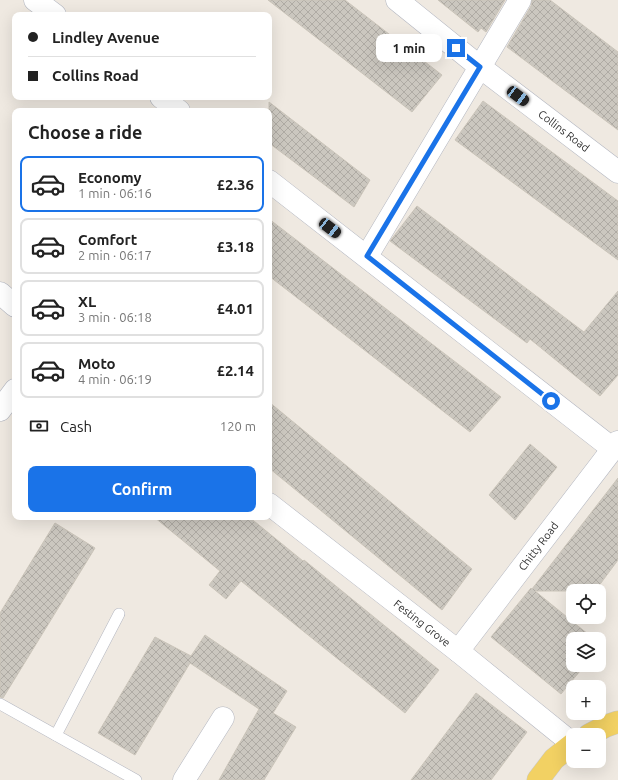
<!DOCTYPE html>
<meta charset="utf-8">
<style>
body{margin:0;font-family:Ubuntu,sans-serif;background:#f2f2f2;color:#222;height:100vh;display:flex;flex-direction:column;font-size:15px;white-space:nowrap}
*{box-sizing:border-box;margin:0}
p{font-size:13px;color:#767676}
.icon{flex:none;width:22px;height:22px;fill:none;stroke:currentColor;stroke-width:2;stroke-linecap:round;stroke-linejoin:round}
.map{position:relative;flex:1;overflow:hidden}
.details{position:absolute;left:12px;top:108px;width:260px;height:412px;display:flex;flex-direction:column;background:#fff;border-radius:8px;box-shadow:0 4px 16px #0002}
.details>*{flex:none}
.banner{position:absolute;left:12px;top:12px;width:260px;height:88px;border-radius:8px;box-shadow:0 4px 16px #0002;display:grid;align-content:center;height:88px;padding:0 16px;background:#fff}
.controls{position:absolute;left:566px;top:584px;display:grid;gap:8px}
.controls a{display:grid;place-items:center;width:40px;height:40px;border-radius:8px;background:#fff;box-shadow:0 4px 16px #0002;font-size:20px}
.end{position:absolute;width:18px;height:18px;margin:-9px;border:5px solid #1a73e8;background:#fff;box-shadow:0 0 0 2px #fff}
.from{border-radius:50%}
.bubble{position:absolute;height:28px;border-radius:8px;background:#fff;box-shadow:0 4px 16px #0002;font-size:13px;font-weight:700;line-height:28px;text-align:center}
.car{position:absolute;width:12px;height:24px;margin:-12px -6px;border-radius:5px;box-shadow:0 0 3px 1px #0007;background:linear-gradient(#222 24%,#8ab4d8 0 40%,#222 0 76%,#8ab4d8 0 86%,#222 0)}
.banner b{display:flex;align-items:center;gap:14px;height:38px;font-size:15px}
.banner b+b{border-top:1px solid #e0e0e0}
.banner i{width:10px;height:10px;background:#222}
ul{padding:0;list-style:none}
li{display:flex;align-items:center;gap:12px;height:56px;margin:0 8px 6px;padding:0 8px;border:2px solid #e0e0e0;border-radius:8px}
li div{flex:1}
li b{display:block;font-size:15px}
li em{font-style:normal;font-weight:700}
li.selected{border-color:#1a73e8}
li>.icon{width:36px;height:36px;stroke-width:1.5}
h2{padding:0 16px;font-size:18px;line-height:48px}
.pay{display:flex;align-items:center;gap:10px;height:44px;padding:0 16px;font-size:15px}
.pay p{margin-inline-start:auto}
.action{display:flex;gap:8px;margin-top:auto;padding:8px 16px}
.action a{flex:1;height:46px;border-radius:8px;background:#1a73e8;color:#fff;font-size:16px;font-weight:700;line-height:46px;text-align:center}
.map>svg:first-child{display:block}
.building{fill:url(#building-cross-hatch);stroke:#cbc5ba}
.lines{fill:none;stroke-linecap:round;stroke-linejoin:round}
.lane-casing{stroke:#b4b7c1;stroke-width:12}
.street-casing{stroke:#b4b7c1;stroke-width:23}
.primary-casing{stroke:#c9c9c9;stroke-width:23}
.lane{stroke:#fff;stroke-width:11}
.street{stroke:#fff;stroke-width:22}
.primary{stroke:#f2d163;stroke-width:22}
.route{stroke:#1a73e8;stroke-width:5}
.labels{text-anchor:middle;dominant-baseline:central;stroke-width:3.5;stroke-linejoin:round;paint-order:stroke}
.street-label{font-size:11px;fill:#2e2e2e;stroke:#fff}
</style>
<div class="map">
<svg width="618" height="780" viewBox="0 0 618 780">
<defs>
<pattern id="building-cross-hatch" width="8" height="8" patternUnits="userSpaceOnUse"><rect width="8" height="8" fill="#cbc7bf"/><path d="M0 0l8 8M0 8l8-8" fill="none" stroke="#afaba4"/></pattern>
</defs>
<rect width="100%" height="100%" fill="#efe9e1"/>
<g class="building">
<polygon points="268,0 345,0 442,75 412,112"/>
<polygon points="438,0 505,0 486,32 481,28 478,32"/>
<polygon points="532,0 550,0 618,52 618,130 507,47 531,6"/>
<polygon points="483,101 618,201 618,260 455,140"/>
<polygon points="269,102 370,180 354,207 269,143"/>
<polygon points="417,206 584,332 618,291 618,375 600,396 530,339 527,343 390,241"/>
<polygon points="269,219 501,397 470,432 269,276"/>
<polygon points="269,402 472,569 442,610 269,468"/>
<polygon points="530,444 557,467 515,520 489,495"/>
<polygon points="618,478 618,560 595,591 535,591 594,639 573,639 573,665 585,665 561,694 491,637 531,588 532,589"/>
<polygon points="154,517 249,517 303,561 304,560 439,670 405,713 241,581 226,599 209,585 220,571"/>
<polygon points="55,523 95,548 3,698 0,697 0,613"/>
<polygon points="205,635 287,691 273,713 296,727 264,780 219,780 259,709 190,663 135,755 98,733 155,637 191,656"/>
<polygon points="476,693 527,732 491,780 411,780"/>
</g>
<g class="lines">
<g class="lane-casing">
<g id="lane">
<polyline points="0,704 136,780"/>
<polyline points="56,735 119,614"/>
</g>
</g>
<g class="street-casing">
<g id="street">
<polyline points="35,0 55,15"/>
<path id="s1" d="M397,0L480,67L618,172"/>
<polyline points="161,97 179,111"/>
<polyline points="269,181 613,449"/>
<polyline points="367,256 520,0"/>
<polyline points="0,293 15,306"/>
<polyline points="0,410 15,390"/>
<path id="s2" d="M269,504L458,651L573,744"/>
<path id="s3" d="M458,651L618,442"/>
<polyline points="184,780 223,718"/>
</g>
</g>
<g class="primary-casing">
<g id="primary">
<polyline points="589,735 606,726 618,722"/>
<polyline points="538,780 554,759 573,744"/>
</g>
</g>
<use href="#lane" class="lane"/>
<use href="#street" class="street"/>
<use href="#primary" class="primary"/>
</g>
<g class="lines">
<polyline class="route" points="456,48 480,67 367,256 551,401"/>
</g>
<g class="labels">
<g class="street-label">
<text stroke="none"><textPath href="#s1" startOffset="212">Collins Road</textPath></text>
<text stroke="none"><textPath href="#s3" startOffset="132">Chitty Road</textPath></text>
<text stroke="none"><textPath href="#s2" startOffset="194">Festing Grove</textPath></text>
</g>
</g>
</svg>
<div class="controls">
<a><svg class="icon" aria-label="locate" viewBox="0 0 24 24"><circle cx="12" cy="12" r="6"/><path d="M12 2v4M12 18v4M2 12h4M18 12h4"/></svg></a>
<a><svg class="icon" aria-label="layers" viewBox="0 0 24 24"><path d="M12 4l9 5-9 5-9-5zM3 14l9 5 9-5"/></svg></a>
<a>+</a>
<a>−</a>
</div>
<i class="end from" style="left:551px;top:401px"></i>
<i class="end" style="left:456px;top:48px"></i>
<div class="bubble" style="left:376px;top:34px;width:66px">1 min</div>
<i class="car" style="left:518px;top:96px;rotate:127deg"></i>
<i class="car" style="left:330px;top:228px;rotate:128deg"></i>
<div class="banner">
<b><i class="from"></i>Lindley Avenue</b>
<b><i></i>Collins Road</b>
</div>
<section class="details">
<h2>Choose a ride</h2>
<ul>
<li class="selected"><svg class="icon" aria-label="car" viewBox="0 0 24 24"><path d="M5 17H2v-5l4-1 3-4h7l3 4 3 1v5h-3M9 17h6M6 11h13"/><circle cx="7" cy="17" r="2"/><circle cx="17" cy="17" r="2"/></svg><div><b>Economy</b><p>1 min · 06:16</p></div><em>£2.36</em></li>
<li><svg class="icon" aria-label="car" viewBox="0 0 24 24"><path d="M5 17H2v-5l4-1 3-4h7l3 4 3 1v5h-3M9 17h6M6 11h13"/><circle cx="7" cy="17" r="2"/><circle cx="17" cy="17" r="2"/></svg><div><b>Comfort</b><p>2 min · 06:17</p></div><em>£3.18</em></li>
<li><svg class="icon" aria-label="car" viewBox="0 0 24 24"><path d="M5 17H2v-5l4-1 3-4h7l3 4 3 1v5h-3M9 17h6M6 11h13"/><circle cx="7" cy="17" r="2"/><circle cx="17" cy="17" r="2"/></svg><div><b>XL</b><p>3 min · 06:18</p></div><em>£4.01</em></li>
<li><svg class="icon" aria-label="car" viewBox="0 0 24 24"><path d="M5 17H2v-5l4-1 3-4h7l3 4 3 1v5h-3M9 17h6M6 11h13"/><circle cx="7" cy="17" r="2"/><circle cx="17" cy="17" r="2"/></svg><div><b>Moto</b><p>4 min · 06:19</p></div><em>£2.14</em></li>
</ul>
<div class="pay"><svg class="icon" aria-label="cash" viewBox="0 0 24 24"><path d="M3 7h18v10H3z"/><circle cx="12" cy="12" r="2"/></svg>Cash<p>120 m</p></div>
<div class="action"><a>Confirm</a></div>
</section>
</div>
